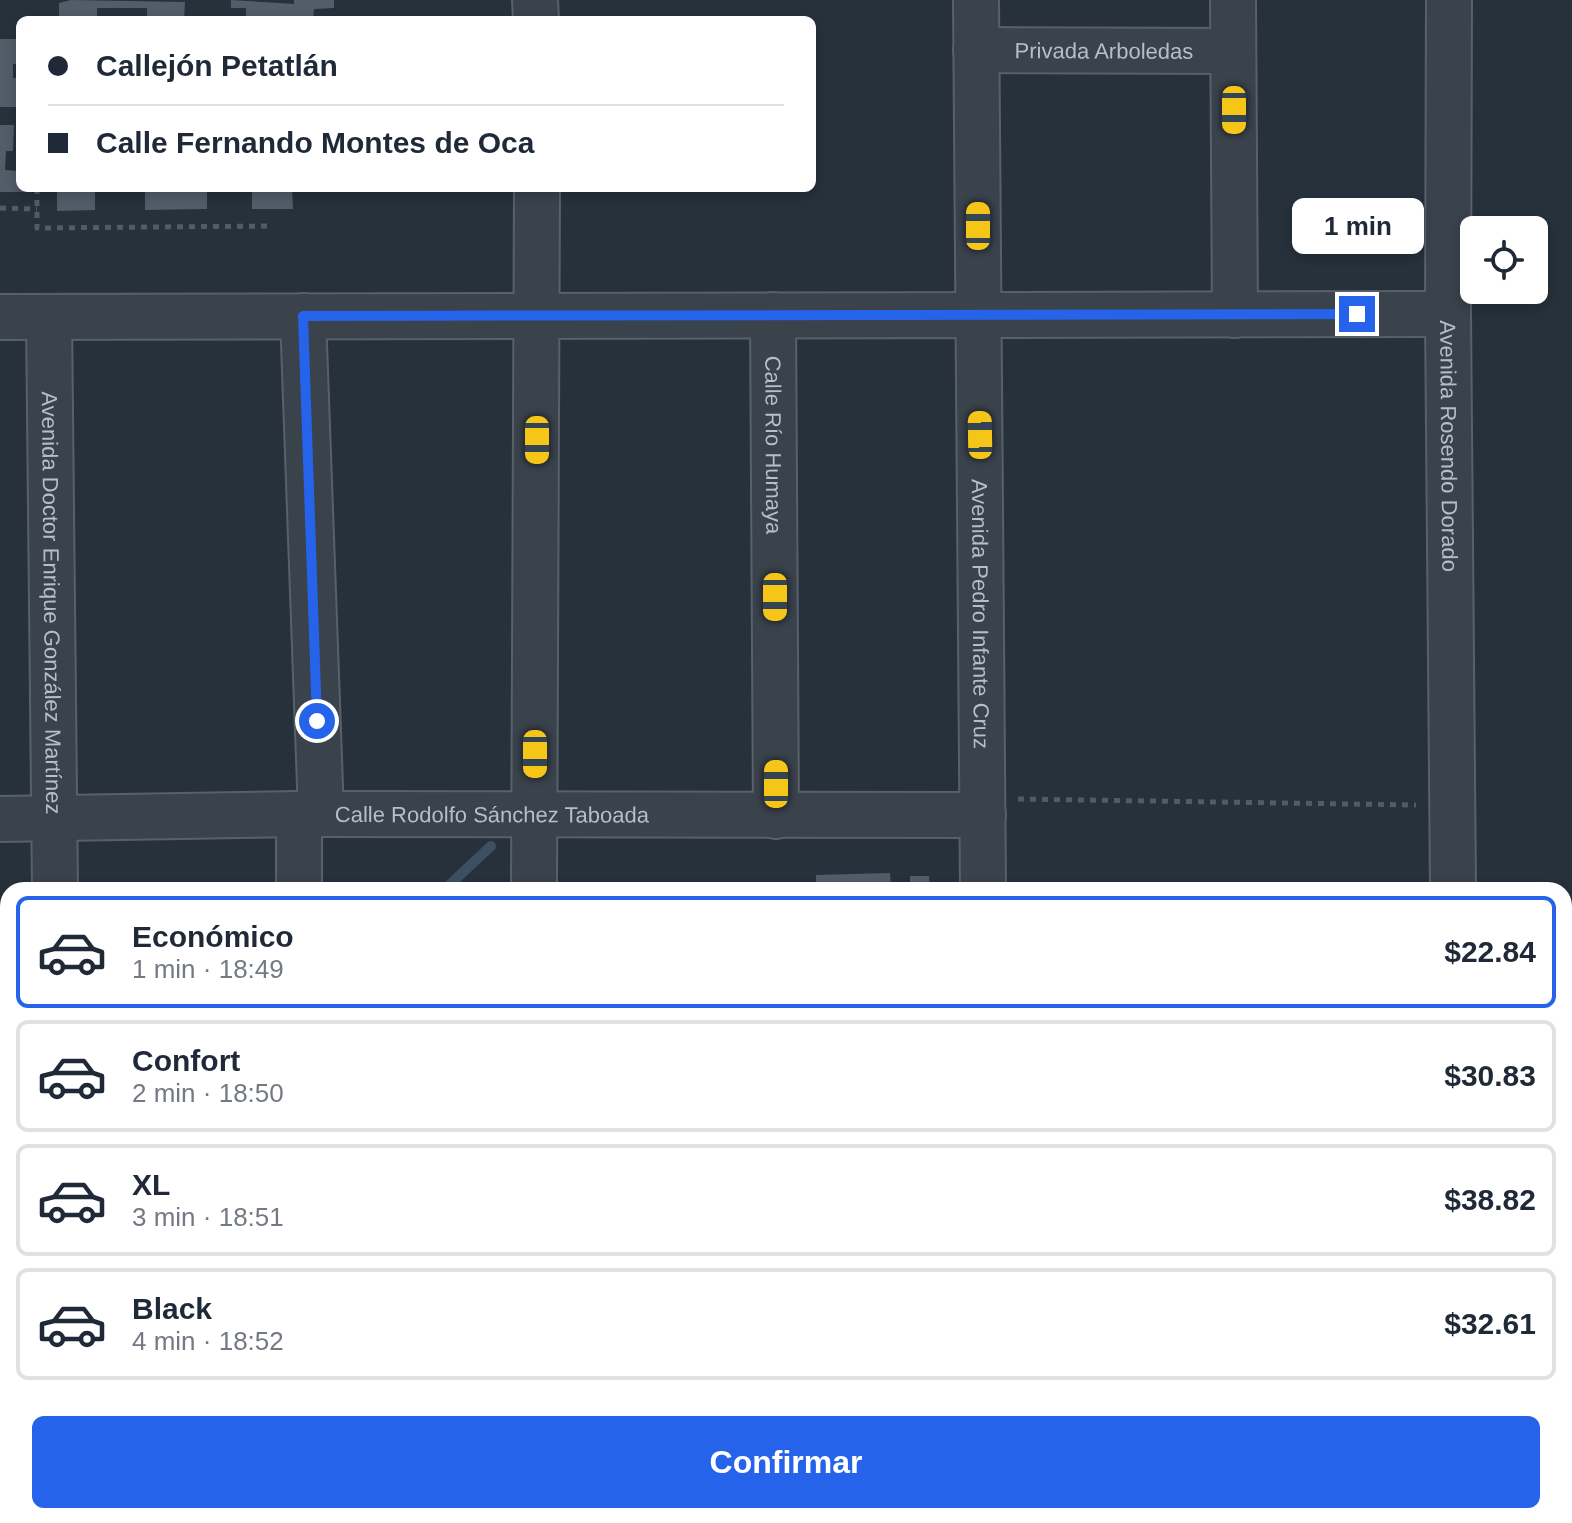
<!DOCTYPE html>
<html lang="es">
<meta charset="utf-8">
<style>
body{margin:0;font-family:Arial,sans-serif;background:#f2f2f3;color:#1f2937;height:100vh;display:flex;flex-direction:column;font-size:30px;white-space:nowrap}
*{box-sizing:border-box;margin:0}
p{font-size:26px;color:#747a83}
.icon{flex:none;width:44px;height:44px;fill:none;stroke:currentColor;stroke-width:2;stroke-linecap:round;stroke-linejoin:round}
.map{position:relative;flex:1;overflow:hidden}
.side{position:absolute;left:0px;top:882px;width:1572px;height:642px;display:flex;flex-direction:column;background:#fff;border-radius:24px 24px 0 0;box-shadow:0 4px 12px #0003}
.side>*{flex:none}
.guide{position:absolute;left:16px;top:16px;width:800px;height:176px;border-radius:12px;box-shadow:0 4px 12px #0003;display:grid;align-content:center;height:176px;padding:0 32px;background:#fff}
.buttons{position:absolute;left:1460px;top:216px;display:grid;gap:16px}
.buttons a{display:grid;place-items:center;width:88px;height:88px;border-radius:12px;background:#fff;box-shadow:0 4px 12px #0003;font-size:40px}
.end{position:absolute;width:36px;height:36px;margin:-18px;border:10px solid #2563eb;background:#fff;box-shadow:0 0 0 4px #fff}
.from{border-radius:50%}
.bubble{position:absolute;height:56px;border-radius:12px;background:#fff;box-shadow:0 4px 12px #0003;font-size:26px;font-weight:800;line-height:56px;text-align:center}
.car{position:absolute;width:24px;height:48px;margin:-24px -12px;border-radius:10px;box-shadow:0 0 6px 2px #0007;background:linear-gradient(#f5c518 24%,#345 0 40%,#f5c518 0 76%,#345 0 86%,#f5c518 0)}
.guide b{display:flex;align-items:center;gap:28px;height:76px;font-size:30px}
.guide b+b{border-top:2px solid #e0e1e3}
.guide i{width:20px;height:20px;background:#1f2937}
ul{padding:14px 0 0;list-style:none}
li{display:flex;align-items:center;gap:24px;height:112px;margin:0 16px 12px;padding:0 16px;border:4px solid #e0e1e3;border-radius:12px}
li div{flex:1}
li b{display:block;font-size:30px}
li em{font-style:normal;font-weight:800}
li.on{border-color:#2563eb}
li>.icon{width:72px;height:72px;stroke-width:1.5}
.primary-button{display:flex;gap:16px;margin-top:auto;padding:16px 32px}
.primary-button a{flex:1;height:92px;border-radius:12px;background:#2563eb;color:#fff;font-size:32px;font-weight:800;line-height:92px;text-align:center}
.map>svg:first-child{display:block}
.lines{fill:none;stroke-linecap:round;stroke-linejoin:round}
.stream{stroke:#3d5062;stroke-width:10}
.building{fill:#525d69}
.minor-casing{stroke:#58616a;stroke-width:48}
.major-casing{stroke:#434c55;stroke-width:48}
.path{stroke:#4d5f60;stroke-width:5;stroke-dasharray:6 6;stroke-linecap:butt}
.minor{stroke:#3a424c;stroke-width:44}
.major{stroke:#58626c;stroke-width:44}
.route{stroke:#2563eb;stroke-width:10}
.labels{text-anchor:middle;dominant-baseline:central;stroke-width:8;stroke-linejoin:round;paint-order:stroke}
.street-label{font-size:22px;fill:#b6bec7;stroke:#1f2831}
</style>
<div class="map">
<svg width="1572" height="1523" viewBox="0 0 1572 1523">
<rect width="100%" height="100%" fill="#26313b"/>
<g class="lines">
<g class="stream">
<polyline points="444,890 491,846"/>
<polyline points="0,1017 8,1015"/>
</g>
</g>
<g class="building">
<polygon points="71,0 185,2 184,20 147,20 147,8 97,8 97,20 59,20 59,3"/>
<polygon points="231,0 294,4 294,0 334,0 334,8 314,9 313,20 246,20 246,8 231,8"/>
<polygon points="0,39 20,39 20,64 13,64 13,78 18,78 18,107 0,107"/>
<polygon points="0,125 14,125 13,151 6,151 5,170 20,171 23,192 0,192"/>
<polygon points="57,188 95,188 95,210 57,211"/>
<polygon points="145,188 207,188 207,209 145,210"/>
<polygon points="252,188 292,188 293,209 252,209"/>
<polygon points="890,873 891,890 816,890 816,875"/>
<polygon points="910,876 929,876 930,890 910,890"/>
</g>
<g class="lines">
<g class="minor-casing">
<g id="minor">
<polyline points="535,0 536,20"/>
<path id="s1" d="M976,0L983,890"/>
<polyline points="1233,0 1235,315"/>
<path id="s2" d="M1449,0L1448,314L1453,890"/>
<path id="s3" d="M976,50L1233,51"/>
<path id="s4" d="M773,315L776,816"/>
<polyline points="303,316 321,814"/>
<polyline points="0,317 1448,314"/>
<path id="s5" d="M49,317L55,890"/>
<polyline points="299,814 299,890"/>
<path id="s6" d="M0,819L299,814L983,815"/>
<polyline points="534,890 537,188"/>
<polyline points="1564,1293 1572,1293"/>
<polyline points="0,1315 8,1315"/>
<polyline points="65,1516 65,1523"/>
<polyline points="531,1516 531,1523"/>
<polyline points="309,1523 309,1516"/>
<polyline points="992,1523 992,1516"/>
<polyline points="1463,1523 1463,1516"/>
</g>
</g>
<g class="major-casing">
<g id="major">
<polyline points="1564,986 1572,983"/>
<polyline points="146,1523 165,1516"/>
</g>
</g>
<g class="path">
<polyline points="37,188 37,228 271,226"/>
<polyline points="0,208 37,209"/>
<polyline points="1018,799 1416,805"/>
</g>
<use href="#minor" class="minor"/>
<use href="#major" class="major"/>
</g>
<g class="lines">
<polyline class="route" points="317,721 303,316 1357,314"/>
</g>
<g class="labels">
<g class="street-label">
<text stroke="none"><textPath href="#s3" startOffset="128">Privada Arboledas</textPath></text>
<text stroke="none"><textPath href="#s4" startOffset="130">Calle Río Humaya</textPath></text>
<text stroke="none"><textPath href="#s2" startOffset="446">Avenida Rosendo Dorado</textPath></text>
<text stroke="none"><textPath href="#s5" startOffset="286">Avenida Doctor Enrique González Martínez</textPath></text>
<text stroke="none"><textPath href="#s1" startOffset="614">Avenida Pedro Infante Cruz</textPath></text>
<text stroke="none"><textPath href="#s6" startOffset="492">Calle Rodolfo Sánchez Taboada</textPath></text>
</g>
</g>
</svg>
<div class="buttons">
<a><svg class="icon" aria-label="locate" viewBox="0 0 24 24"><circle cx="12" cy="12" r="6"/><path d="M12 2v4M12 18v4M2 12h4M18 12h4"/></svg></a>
</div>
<i class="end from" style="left:317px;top:721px"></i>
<i class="end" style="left:1357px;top:314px"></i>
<div class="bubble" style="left:1292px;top:198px;width:132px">1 min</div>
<i class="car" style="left:1234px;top:110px;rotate:180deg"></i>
<i class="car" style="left:978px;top:226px;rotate:0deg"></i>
<i class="car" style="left:980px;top:435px;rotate:359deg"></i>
<i class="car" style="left:537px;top:440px;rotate:180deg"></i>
<i class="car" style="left:775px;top:597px;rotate:180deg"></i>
<i class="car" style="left:535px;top:754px;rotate:180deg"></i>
<i class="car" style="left:776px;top:784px;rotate:0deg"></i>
<div class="guide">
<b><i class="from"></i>Callejón Petatlán</b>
<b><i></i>Calle Fernando Montes de Oca</b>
</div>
<section class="side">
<ul>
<li class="on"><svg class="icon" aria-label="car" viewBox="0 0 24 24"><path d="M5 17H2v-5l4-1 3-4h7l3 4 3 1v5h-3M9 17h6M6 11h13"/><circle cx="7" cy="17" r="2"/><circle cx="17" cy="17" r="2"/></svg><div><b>Económico</b><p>1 min · 18:49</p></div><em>$22.84</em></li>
<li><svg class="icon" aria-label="car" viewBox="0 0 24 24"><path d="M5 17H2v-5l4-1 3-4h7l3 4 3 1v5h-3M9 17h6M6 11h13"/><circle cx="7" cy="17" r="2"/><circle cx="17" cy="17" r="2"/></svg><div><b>Confort</b><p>2 min · 18:50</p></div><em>$30.83</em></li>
<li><svg class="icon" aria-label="car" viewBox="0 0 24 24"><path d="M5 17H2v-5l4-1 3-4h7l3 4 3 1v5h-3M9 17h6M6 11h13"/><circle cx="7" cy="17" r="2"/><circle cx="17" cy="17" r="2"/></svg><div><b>XL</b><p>3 min · 18:51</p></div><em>$38.82</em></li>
<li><svg class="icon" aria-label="car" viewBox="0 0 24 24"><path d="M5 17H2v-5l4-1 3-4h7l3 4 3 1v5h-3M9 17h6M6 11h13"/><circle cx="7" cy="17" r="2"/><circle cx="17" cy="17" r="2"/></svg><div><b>Black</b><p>4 min · 18:52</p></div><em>$32.61</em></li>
</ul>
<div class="primary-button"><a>Confirmar</a></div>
</section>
</div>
